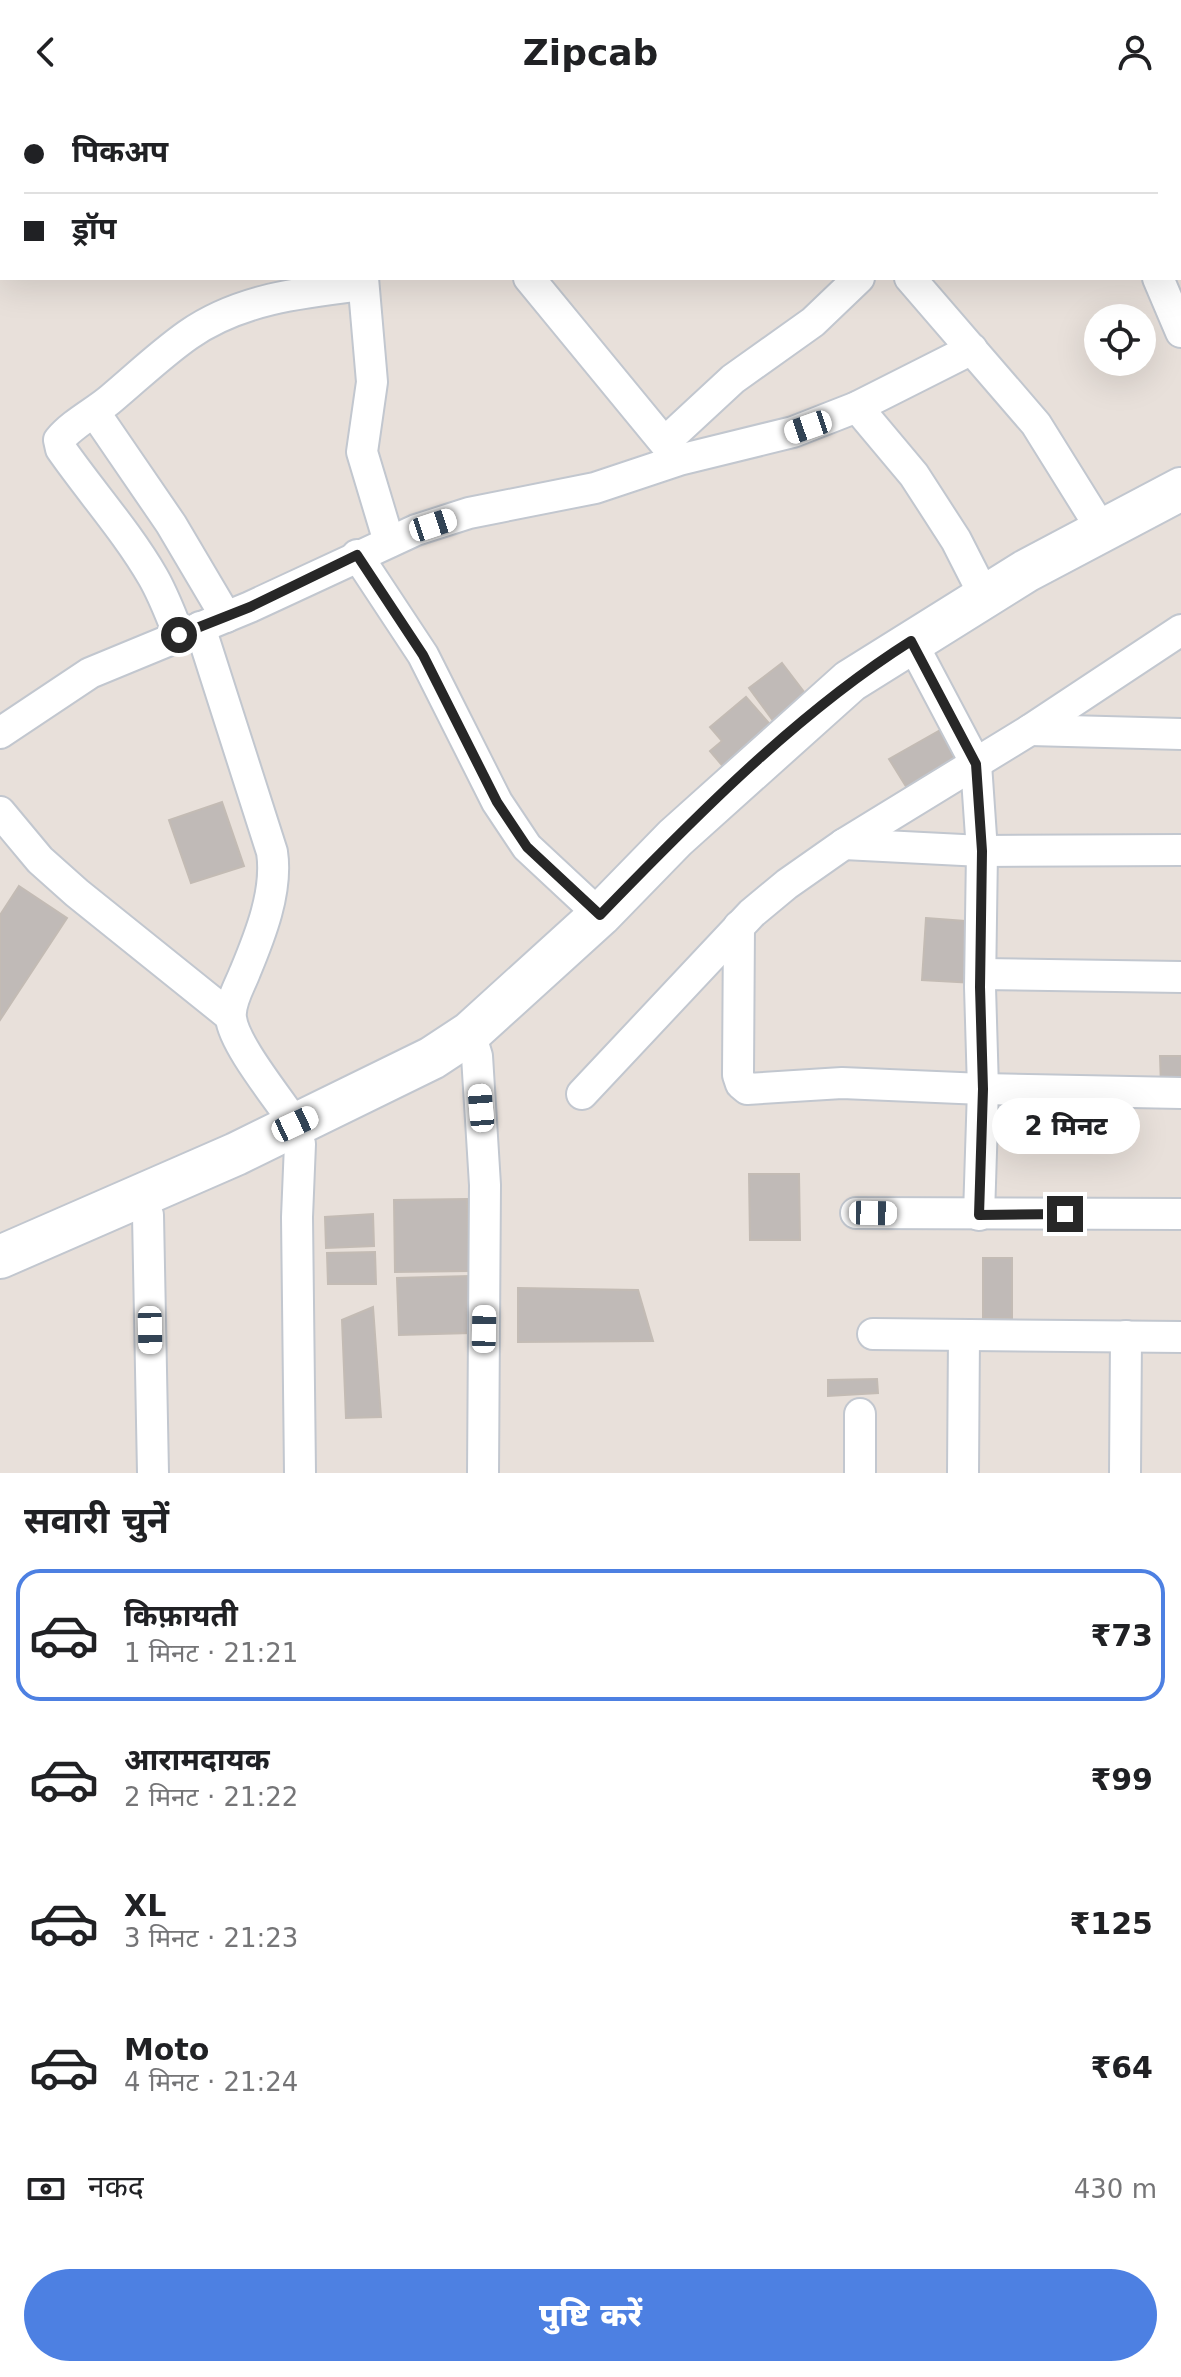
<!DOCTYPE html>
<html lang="hi">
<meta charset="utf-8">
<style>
body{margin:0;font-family:"DejaVu Sans","Noto Sans Devanagari",sans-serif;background:#f2f2f2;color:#202124;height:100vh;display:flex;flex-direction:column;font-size:30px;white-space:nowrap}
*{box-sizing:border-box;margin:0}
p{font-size:26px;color:#757577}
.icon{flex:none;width:44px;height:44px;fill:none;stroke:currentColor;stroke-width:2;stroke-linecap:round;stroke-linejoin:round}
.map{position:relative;height:1369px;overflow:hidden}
.sheet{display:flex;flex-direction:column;background:#fff;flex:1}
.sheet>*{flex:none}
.hud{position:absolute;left:0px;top:0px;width:1182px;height:176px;box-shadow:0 8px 32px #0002;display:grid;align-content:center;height:176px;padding:0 24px;background:#fff}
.buttons{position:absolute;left:1084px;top:200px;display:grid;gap:16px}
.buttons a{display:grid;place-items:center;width:72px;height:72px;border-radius:50%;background:#fff;box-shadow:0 8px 32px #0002;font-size:40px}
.end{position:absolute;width:36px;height:36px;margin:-18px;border:10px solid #272727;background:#fff;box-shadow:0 0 0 4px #fff}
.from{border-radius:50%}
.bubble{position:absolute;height:56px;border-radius:28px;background:#fff;box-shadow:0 8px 32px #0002;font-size:26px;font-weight:800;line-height:56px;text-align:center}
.car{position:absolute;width:24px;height:48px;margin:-24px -12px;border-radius:10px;box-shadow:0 0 6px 2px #0007;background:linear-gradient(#fff 24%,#345 0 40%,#fff 0 76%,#345 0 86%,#fff 0)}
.hud b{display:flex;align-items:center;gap:28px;height:76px;font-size:30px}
.hud b+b{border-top:2px solid #e0e0e0}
.hud i{width:20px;height:20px;background:#202124}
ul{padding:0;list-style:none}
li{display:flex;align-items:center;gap:24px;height:132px;margin:0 16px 12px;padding:0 8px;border:4px solid transparent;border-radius:24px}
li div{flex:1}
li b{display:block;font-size:30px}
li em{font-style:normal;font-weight:800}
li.current{border-color:#4d80e2}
li>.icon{width:72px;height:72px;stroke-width:1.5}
h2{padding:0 24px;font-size:36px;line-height:96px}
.pay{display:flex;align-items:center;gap:20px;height:88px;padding:0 24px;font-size:30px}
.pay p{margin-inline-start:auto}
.button{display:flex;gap:16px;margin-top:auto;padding:16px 24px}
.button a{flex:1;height:92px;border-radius:48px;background:#4d80e2;color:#fff;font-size:32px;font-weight:800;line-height:92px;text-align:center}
header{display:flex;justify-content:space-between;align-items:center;height:104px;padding:0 24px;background:#fff;font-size:36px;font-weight:800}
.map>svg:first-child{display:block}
.water{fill:#79d3de}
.building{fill:#c0bab7;stroke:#c3bbb4;stroke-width:2}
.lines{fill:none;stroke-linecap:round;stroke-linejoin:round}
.street-casing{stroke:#c2c7cf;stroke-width:34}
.secondary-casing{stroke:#c2c7cf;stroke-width:46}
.street{stroke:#fff;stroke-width:30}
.secondary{stroke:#fff;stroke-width:42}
.route{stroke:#272727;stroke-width:10}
</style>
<header><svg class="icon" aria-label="back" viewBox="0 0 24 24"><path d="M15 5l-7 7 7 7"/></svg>Zipcab<svg class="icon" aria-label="person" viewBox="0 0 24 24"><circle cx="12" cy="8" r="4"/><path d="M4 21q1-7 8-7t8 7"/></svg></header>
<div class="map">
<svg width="1181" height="1369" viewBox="0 0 1181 1369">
<rect width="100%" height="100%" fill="#e8e0da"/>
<polygon class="water" points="0,0 102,0 2,2 0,95"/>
<g class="building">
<polygon points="782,559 811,597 777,622 749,584"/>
<polygon points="746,593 774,625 726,666 710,647 722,637 710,623"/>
<polygon points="942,625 961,659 910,689 889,655"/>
<polygon points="222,698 244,762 191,779 169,716"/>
<polygon points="19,782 67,814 0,916 0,811"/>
<polygon points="926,814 978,818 974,879 922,876"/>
<polygon points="1160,952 1181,952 1181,983 1161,983"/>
<polygon points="749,1070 799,1070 800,1136 750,1136"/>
<polygon points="467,1095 469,1167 395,1168 394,1096"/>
<polygon points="373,1110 374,1142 326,1144 325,1113"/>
<polygon points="375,1148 376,1180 328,1180 327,1149"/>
<rect x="983" y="1154" width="29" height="60"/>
<polygon points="469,1172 471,1229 399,1231 397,1174"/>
<polygon points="518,1184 638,1186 653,1237 518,1238"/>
<polygon points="373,1203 381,1313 346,1314 342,1216"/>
<polygon points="877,1275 878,1289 828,1292 828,1276"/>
</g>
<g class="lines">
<g class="street-casing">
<g id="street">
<polyline points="406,0 407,2"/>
<polyline points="729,0 731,2"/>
<polyline points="967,0 967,2"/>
<polyline points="368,2 370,0"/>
<polyline points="1180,19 1181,19"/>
<polyline points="0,157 2,156"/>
<polyline points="363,174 372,278 362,348 389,438"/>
<polyline points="529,174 677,354"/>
<polyline points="910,174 1036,320 1102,426"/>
<polyline points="1158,174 1181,228"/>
<polyline points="857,303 914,371 956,436 985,493"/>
<polyline points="95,309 171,420 226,513"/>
<polyline points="665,338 733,275 813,218 859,174"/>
<polyline points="357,451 423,551 497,698 527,743 600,811"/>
<path d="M200,523L272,748C278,787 260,832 245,868C240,881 229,899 231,914C234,941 279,995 295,1020"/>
<path d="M179,531C171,512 164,492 153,473C127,428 91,388 61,345L59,336C73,319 96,308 112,294C137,273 161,250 188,231C239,195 303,188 363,181"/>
<polyline points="911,537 976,660 982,747 980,883 983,985 979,1111"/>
<polyline points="1030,626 1181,630"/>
<polyline points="0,629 90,569 250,503 416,426 469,409 595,384 679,356 793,328 857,303 972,245"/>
<polyline points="0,708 40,756 77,789 230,912"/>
<polyline points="844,740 982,747 1181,746"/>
<polyline points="739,822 738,971 741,980 747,985 842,979 983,985 1181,989"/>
<polyline points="981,870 1181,873"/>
<polyline points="470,929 477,952 485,1081 483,1369"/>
<polyline points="582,990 752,809 787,780 844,740 1030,626 1181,526"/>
<polyline points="856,1109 1181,1110"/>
<polyline points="148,1111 153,1369"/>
<polyline points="873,1230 1181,1233"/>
<polyline points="860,1310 860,1369"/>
<polyline points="300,1369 297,1113 300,1040"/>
<polyline points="963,1369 964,1231"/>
<polyline points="1125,1369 1126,1232"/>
</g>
</g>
<g class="secondary-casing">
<polyline id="secondary" points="0,1153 236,1050 432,954 470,929 600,811 675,734 850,577 1026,467 1181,385"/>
</g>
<use href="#street" class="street"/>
<use href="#secondary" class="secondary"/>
</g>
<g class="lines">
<path class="route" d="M179,531L250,503L357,451L423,551L497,698L527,743L600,811C694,714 797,609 911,537L976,660L982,747L980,883L983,985L979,1111L1065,1110"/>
</g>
</svg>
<div class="buttons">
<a><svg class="icon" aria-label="locate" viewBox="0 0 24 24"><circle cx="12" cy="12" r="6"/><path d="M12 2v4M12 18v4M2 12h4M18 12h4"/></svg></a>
</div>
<i class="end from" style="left:179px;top:531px"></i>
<i class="end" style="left:1065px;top:1110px"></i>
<div class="bubble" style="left:992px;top:994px;width:148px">2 मिनट</div>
<i class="car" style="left:808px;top:323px;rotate:251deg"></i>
<i class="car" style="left:433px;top:421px;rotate:72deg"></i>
<i class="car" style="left:481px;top:1004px;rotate:355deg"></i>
<i class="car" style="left:295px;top:1020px;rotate:65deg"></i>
<i class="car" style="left:873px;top:1109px;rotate:91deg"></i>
<i class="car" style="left:484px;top:1225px;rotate:1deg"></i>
<i class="car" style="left:150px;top:1226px;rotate:179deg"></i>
<div class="hud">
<b><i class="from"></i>पिकअप</b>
<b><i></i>ड्रॉप</b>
</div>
</div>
<section class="sheet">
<h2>सवारी चुनें</h2>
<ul>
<li class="current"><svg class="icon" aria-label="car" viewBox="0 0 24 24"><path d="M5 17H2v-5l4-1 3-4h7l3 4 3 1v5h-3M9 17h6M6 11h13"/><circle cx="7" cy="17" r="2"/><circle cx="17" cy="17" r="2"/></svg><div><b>किफ़ायती</b><p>1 मिनट · 21:21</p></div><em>₹73</em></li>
<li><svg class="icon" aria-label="car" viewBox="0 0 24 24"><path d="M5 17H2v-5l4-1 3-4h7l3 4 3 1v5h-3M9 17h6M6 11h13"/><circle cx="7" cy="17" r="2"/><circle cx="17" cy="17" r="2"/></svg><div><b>आरामदायक</b><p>2 मिनट · 21:22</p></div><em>₹99</em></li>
<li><svg class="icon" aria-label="car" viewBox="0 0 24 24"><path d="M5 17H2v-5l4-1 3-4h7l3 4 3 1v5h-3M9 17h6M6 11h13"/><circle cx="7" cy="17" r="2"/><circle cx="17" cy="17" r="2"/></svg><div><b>XL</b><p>3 मिनट · 21:23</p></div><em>₹125</em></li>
<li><svg class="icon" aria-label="car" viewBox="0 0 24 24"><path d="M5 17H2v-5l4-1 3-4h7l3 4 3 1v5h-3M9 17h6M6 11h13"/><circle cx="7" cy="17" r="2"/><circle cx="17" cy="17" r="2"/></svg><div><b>Moto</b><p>4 मिनट · 21:24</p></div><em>₹64</em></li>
</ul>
<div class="pay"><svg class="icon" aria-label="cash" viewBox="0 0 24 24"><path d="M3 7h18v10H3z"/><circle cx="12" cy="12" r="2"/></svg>नकद<p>430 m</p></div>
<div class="button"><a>पुष्टि करें</a></div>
</section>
